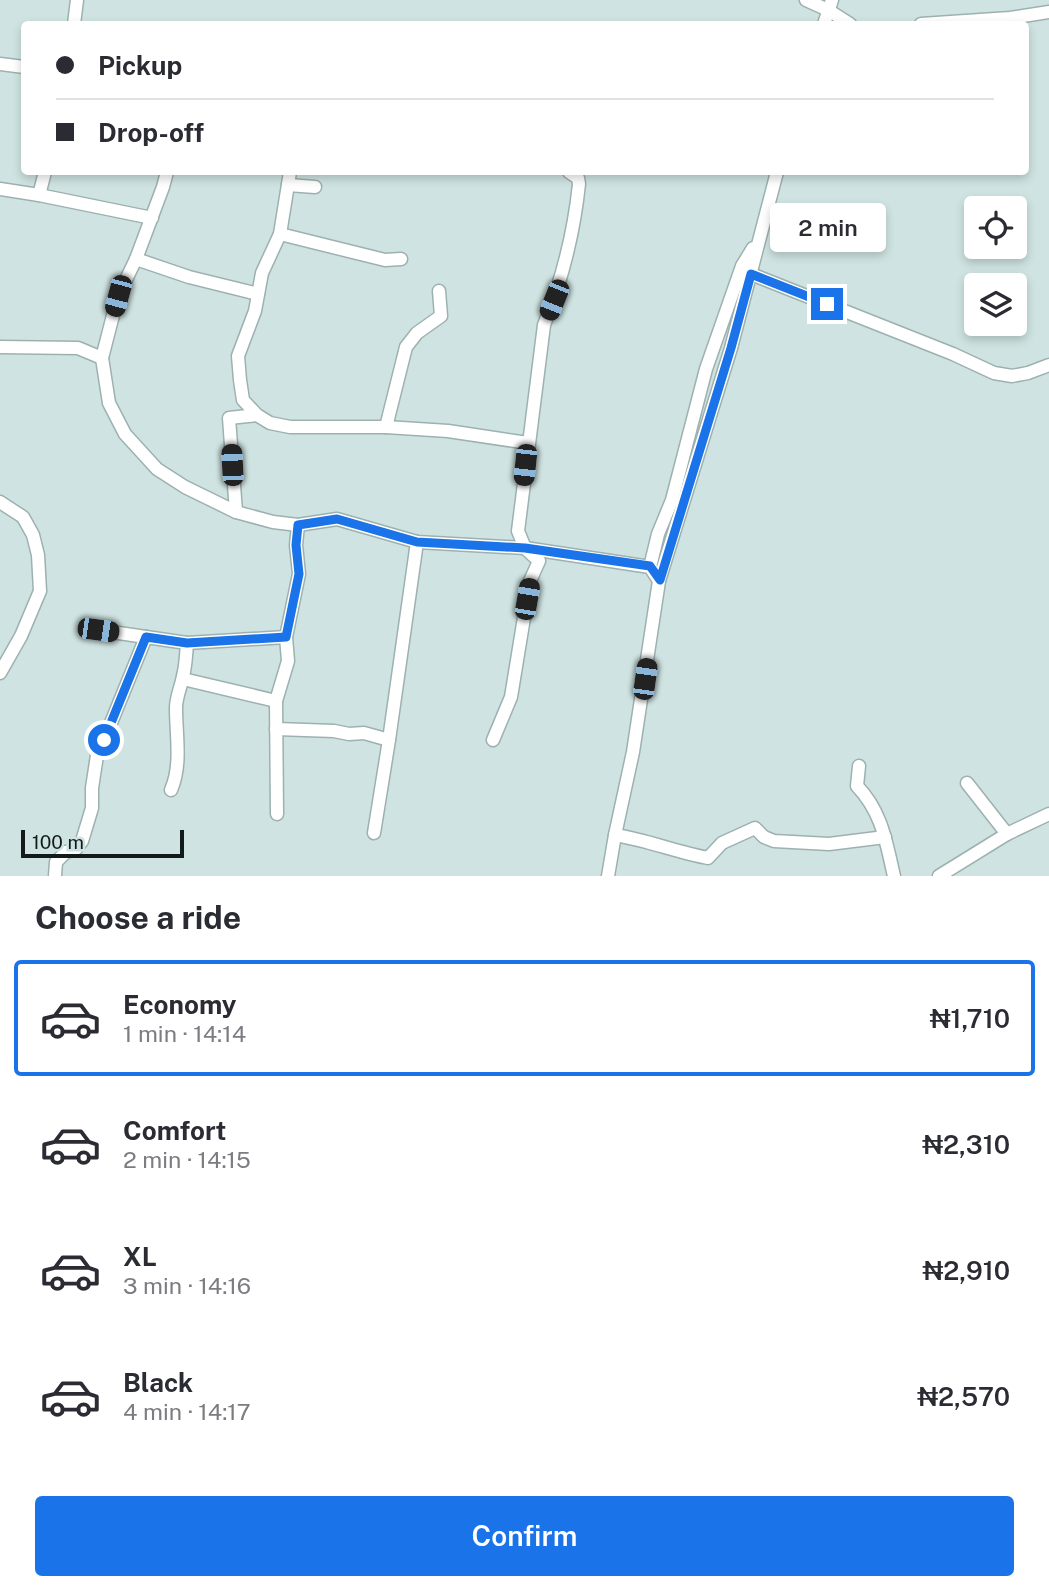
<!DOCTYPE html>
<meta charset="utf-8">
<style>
body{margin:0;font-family:"Public Sans",sans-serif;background:#f2f2f3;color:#2b2b33;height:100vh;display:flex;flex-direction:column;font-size:26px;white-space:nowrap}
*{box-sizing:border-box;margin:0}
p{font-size:23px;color:#7c7c81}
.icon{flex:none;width:38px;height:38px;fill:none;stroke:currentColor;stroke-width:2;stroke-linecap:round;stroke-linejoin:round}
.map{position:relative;height:876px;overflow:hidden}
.details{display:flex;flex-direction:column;background:#fff;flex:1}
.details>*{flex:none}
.banner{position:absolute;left:21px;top:21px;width:1008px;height:154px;border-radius:7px;box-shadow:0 4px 10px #0003;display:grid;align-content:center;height:154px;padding:0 35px;background:#fff}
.buttons{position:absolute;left:964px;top:196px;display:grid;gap:14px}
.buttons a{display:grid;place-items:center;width:63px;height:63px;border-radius:7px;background:#fff;box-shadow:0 4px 10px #0003;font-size:35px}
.scale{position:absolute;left:21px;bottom:18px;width:163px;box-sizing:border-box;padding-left:7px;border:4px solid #131a1a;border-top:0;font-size:19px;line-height:24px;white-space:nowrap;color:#131a1a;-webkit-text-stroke:5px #cfe4e2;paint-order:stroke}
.end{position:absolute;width:32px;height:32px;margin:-16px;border:9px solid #1a73e8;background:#fff;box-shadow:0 0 0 4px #fff}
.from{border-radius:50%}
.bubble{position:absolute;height:49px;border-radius:7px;background:#fff;box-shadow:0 4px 10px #0003;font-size:23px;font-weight:600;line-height:49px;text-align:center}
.car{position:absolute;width:21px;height:42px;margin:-21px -10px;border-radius:9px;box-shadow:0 0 5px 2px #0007;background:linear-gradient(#222 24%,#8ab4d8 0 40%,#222 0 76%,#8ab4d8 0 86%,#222 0)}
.banner b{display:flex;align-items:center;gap:24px;height:66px;font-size:26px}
.banner b+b{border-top:2px solid #e1e1e2}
.banner i{width:18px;height:18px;background:#2b2b33}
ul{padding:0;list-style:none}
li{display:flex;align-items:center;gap:21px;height:116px;margin:0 14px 10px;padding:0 21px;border:4px solid transparent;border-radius:7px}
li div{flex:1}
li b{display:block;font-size:26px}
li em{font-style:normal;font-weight:600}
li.selected{border-color:#1a73e8}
li>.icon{width:63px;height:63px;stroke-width:1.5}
h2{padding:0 35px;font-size:32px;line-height:84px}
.primary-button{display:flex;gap:14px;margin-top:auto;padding:14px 35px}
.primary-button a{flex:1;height:80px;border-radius:7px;background:#1a73e8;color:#fff;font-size:28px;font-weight:600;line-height:80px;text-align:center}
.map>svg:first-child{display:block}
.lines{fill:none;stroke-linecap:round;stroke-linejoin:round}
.street-casing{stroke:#9db1af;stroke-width:15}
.street{stroke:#fff;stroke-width:12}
.route{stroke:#1a73e8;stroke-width:9}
</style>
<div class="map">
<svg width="1049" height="876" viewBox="0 0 1049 876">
<rect width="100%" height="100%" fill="#cfe4e2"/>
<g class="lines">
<g class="street-casing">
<g id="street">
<polyline points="806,0 828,10 850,24"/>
<polyline points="74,24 77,0"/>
<polyline points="824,24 832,0"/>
<polyline points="921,24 1010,18 1049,12"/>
<polyline points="0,64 24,67"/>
<polyline points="167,172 163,187 136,259 118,296 102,358 109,403 125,434 157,469 185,487 236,512 273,522 298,525 337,519 417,542 525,548 650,567 659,581"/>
<polyline points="290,172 280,234 262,273 255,311 238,356 240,380 243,400 257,415 270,423 290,427 386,427 448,431 528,443"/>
<polyline points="288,185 315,187"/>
<polyline points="0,189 39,195 152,218"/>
<polyline points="39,195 45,172"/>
<polyline points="280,234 385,260 401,259"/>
<polyline points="136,259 189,277 258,294"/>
<polyline points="751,274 953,354 994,373 1012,376 1028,373 1049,365"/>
<polyline points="0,347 78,348 102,358"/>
<polyline points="386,427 406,347 417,333 441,316 439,291"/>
<polyline points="0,502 23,517 33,535 38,555 40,591 21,636 0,673"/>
<polyline points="236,512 229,418 257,415"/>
<polyline points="650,567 658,534 672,500 706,369 742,266 753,248"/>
<polyline points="146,637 187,643 286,637"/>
<polyline points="183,679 276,701"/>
<polyline points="276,729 334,731 349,734 364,733 389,740"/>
<path d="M493,740L511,697L530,581L539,561L525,548L518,531L544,325C562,280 574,232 579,184L578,178L569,172"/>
<path d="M859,766L857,786C882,812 886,842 894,876"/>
<polyline points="967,783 1007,834"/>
<path d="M171,790C182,765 176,736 176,708C176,697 181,687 183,676C186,665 186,654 187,643"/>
<polyline points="277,814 276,701 288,661 286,637 299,574 296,545 298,525"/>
<polyline points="374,833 389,740 417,542"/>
<path d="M615,835C647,840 676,852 708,858L722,843L755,828L764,837L774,841L829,844L885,837"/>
<polyline points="55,876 56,862 66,852 76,849 82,841 92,808 92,788 98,749 104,740 146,637 98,630"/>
<polyline points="608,876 615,835 633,752 659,581 731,348 777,172"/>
<polyline points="939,876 1007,834 1049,814"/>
</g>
</g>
<use href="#street" class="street"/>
</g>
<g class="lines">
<polyline class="route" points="104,740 146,637 187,643 286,637 299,574 296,545 298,525 337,519 417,542 525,548 650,566 660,580 731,348 751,274 827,304"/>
</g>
</svg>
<div class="buttons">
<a><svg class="icon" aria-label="locate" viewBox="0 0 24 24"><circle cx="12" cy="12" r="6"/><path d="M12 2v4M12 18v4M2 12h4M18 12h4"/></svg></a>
<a><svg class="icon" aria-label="layers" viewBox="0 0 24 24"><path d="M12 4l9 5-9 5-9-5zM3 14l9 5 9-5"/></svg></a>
</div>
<div class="scale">100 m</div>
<i class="end from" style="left:104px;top:740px"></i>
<i class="end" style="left:827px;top:304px"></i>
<div class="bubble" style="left:770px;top:203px;width:116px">2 min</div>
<i class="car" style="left:118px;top:296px;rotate:195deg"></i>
<i class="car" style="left:554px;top:300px;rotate:202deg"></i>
<i class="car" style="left:232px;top:465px;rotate:357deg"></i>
<i class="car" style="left:525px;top:465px;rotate:186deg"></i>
<i class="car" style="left:527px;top:599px;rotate:10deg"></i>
<i class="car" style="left:98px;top:630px;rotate:98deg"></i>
<i class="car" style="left:645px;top:679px;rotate:8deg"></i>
<div class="banner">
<b><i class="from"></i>Pickup</b>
<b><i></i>Drop-off</b>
</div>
</div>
<section class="details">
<h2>Choose a ride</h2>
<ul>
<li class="selected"><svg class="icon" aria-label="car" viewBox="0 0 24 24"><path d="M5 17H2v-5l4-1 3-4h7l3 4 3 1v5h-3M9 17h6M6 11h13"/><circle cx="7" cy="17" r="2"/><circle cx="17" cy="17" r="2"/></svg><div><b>Economy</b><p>1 min · 14:14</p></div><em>₦1,710</em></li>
<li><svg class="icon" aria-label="car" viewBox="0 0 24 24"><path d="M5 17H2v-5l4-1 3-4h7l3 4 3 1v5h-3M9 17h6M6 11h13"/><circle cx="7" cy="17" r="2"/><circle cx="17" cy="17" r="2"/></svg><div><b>Comfort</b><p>2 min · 14:15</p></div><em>₦2,310</em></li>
<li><svg class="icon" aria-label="car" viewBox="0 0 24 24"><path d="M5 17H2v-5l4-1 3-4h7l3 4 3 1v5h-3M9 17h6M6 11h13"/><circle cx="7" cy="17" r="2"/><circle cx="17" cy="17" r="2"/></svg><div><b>XL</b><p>3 min · 14:16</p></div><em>₦2,910</em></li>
<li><svg class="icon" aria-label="car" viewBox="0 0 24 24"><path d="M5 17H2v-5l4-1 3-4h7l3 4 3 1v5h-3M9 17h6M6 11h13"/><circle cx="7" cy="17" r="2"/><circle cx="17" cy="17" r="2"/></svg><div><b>Black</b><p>4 min · 14:17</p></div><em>₦2,570</em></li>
</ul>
<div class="primary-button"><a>Confirm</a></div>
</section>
